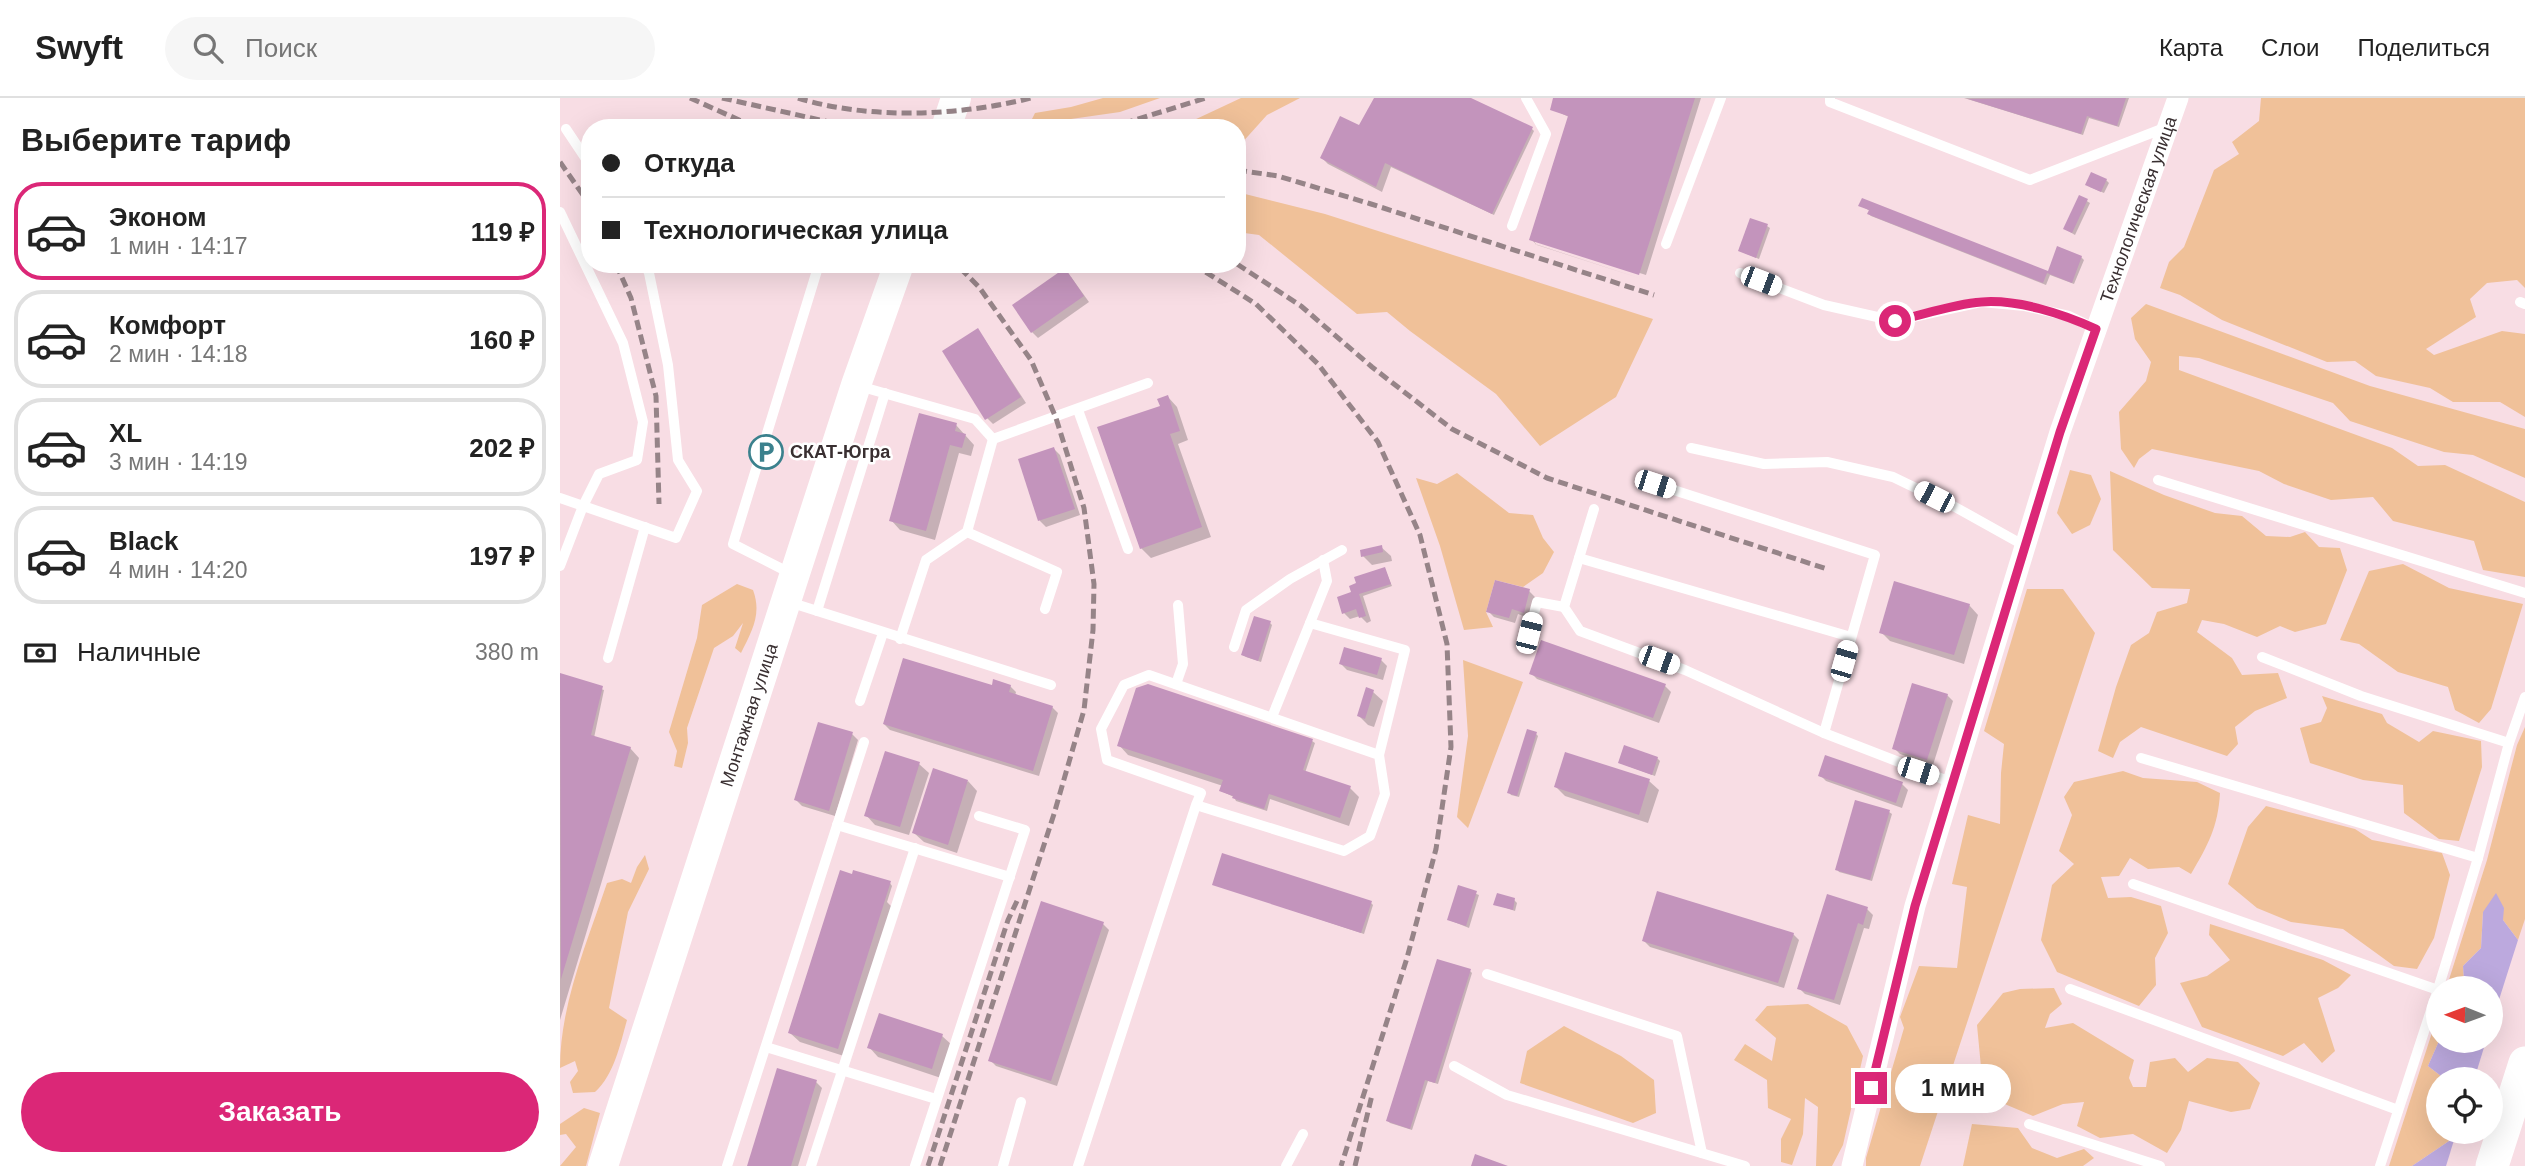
<!DOCTYPE html>
<html lang="ru">
<meta charset="utf-8">
<style>
body{margin:0;font-family:Arial,sans-serif;background:#f6f6f6;color:#222;height:100vh;display:flex;flex-direction:column;font-size:26px;white-space:nowrap}
*{box-sizing:border-box;margin:0}
p{font-size:23px;color:#767676}
.icon{flex:none;width:38px;height:38px;fill:none;stroke:currentColor;stroke-width:2;stroke-linecap:round;stroke-linejoin:round}
.map{position:relative;flex:1;overflow:hidden}
.panel{display:flex;flex-direction:column;background:#fff;width:560px}
.panel>*{flex:none}
.guide{position:absolute;left:21px;top:21px;width:665px;height:154px;border-radius:28px;box-shadow:0 7px 28px #0002;display:grid;align-content:center;height:154px;padding:0 21px;background:#fff}
.needle{width:46px;rotate:271deg}
.buttons{position:absolute;left:1866px;top:878px;display:grid;gap:14px}
.buttons a{display:grid;place-items:center;width:77px;height:77px;border-radius:50%;background:#fff;box-shadow:0 7px 28px #0002;font-size:35px}
.end{position:absolute;width:32px;height:32px;margin:-16px;border:9px solid #db2777;background:#fff;box-shadow:0 0 0 4px #fff}
.from{border-radius:50%}
.bubble{position:absolute;height:49px;border-radius:24px;background:#fff;box-shadow:0 7px 28px #0002;font-size:23px;font-weight:600;line-height:49px;text-align:center}
.car{position:absolute;width:21px;height:42px;margin:-21px -10px;border-radius:9px;box-shadow:0 0 5px 2px #0007;background:linear-gradient(#fff 24%,#345 0 40%,#fff 0 76%,#345 0 86%,#fff 0)}
.guide b{display:flex;align-items:center;gap:24px;height:66px;font-size:26px}
.guide b+b{border-top:2px solid #e0e0e0}
.guide i{width:18px;height:18px;background:#222}
ul{padding:0;list-style:none}
li{display:flex;align-items:center;gap:21px;height:98px;margin:0 14px 10px;padding:0 7px;border:4px solid #e0e0e0;border-radius:28px}
li div{flex:1}
li b{display:block;font-size:26px}
li em{font-style:normal;font-weight:600}
li.current{border-color:#db2777}
li>.icon{width:63px;height:63px;stroke-width:1.5}
h2{padding:0 21px;font-size:32px;line-height:84px}
.pay{display:flex;align-items:center;gap:18px;height:77px;padding:0 21px;font-size:26px}
.pay p{margin-inline-start:auto}
.primary-button{display:flex;gap:14px;margin-top:auto;padding:14px 21px}
.primary-button a{flex:1;height:80px;border-radius:42px;background:#db2777;color:#fff;font-size:28px;font-weight:600;line-height:80px;text-align:center}
header{display:flex;align-items:center;gap:42px;box-sizing:border-box;height:98px;padding:0 35px;background:#fff;border-bottom:2px solid #e0e0e0}
header strong{font-size:33px}
nav{display:flex;gap:38px;margin-inline-start:auto;font-size:24px}
.search{width:490px;height:63px;background:#f6f6f6;display:flex;align-items:center;gap:18px;box-sizing:border-box;padding:0 24px;border-radius:38px;color:#767676;font-size:26px}
main{display:flex;flex:1;min-height:0}
.map>svg:first-child{display:block}
.green{fill:#f0c199}
.water{fill:#bca9de}
.shadow{fill:#0003}
.building{fill:#c394bc}
.lines{fill:none;stroke-linecap:round;stroke-linejoin:round}
.lane{stroke:#fff;stroke-width:10}
.street{stroke:#fff;stroke-width:21}
.secondary{stroke:#fff;stroke-width:30}
.primary{stroke:#fff;stroke-width:33}
.rail{stroke:#968488;stroke-width:5;stroke-dasharray:10 5;stroke-linecap:butt}
.route{stroke:#db2777;stroke-width:9}
.labels{text-anchor:middle;dominant-baseline:central;stroke-width:5;stroke-linejoin:round;paint-order:stroke}
.street-label{font-size:18px;fill:#392f31;stroke:#fff}
.poi-label{font-size:18px;font-weight:bold;fill:#392f31;stroke:#fff;text-anchor:start}
</style>
<header>
<strong>Swyft</strong>
<div class="search"><svg class="icon" aria-label="search" viewBox="0 0 24 24"><circle cx="10" cy="10" r="6"/><path d="M15 15l6 6"/></svg>Поиск</div>
<nav><a>Карта</a><a>Слои</a><a>Поделиться</a></nav>
</header>
<main>
<section class="panel">
<h2>Выберите тариф</h2>
<ul>
<li class="current"><svg class="icon" aria-label="car" viewBox="0 0 24 24"><path d="M5 17H2v-5l4-1 3-4h7l3 4 3 1v5h-3M9 17h6M6 11h13"/><circle cx="7" cy="17" r="2"/><circle cx="17" cy="17" r="2"/></svg><div><b>Эконом</b><p>1 мин · 14:17</p></div><em>119 ₽</em></li>
<li><svg class="icon" aria-label="car" viewBox="0 0 24 24"><path d="M5 17H2v-5l4-1 3-4h7l3 4 3 1v5h-3M9 17h6M6 11h13"/><circle cx="7" cy="17" r="2"/><circle cx="17" cy="17" r="2"/></svg><div><b>Комфорт</b><p>2 мин · 14:18</p></div><em>160 ₽</em></li>
<li><svg class="icon" aria-label="car" viewBox="0 0 24 24"><path d="M5 17H2v-5l4-1 3-4h7l3 4 3 1v5h-3M9 17h6M6 11h13"/><circle cx="7" cy="17" r="2"/><circle cx="17" cy="17" r="2"/></svg><div><b>XL</b><p>3 мин · 14:19</p></div><em>202 ₽</em></li>
<li><svg class="icon" aria-label="car" viewBox="0 0 24 24"><path d="M5 17H2v-5l4-1 3-4h7l3 4 3 1v5h-3M9 17h6M6 11h13"/><circle cx="7" cy="17" r="2"/><circle cx="17" cy="17" r="2"/></svg><div><b>Black</b><p>4 мин · 14:20</p></div><em>197 ₽</em></li>
</ul>
<div class="pay"><svg class="icon" aria-label="cash" viewBox="0 0 24 24"><path d="M3 7h18v10H3z"/><circle cx="12" cy="12" r="2"/></svg>Наличные<p>380 m</p></div>
<div class="primary-button"><a>Заказать</a></div>
</section>
<div class="map">
<svg width="1965" height="1068" viewBox="0 0 1965 1068">
<rect width="100%" height="100%" fill="#f8dde4"/>
<g class="green">
<polygon points="543,0 600,0 560,14 469,27 475,15 511,9"/>
<polygon points="681,0 740,0 707,17 680,47 677,46 677,30 617,30"/>
<polygon points="1701,0 1965,0 1965,190 1957,182 1927,185 1910,201 1916,219 1866,251 1874,257 1942,233 1965,236 1965,319 1940,304 1893,304 1870,290 1816,278 1795,263 1767,264 1662,222 1620,197 1600,190 1609,164 1624,149 1654,72 1679,56 1672,44 1699,23"/>
<polygon points="677,94 765,116 1093,221 1056,299 980,348 936,296 850,233 827,214 797,216 699,137 677,134"/>
<polygon points="1586,206 1810,288 1965,331 1965,380 1913,357 1884,354 1790,323 1773,305 1639,260 1619,258 1619,272 1832,350 1858,368 1885,367 1965,404 1965,479 1923,472 1914,443 1833,423 1813,399 1771,402 1724,386 1699,373 1592,351 1579,361 1574,370 1561,351 1559,314 1586,283 1591,264 1575,241 1571,220"/>
<polygon points="1510,372 1531,377 1541,401 1530,427 1512,436 1497,415"/>
<polygon points="1550,373 1604,397 1655,415 1682,418 1706,438 1730,439 1745,434 1759,449 1780,450 1787,472 1766,526 1735,534 1720,528 1697,539 1664,526 1642,522 1637,534 1672,560 1682,577 1718,575 1727,600 1695,613 1675,629 1678,646 1667,658 1581,629 1560,644 1553,660 1538,653 1556,589 1571,547 1589,535 1597,514 1627,505 1630,491 1592,490 1553,452"/>
<polygon points="897,375 949,415 973,417 983,440 994,454 983,475 963,489 935,482 926,514 933,529 904,532 880,448 856,380 877,386"/>
<polygon points="1843,466 1889,490 1963,506 1931,611 1919,625 1895,612 1888,589 1838,574 1799,546 1780,542 1809,473"/>
<path d="M177,486L193,492C202,516 192,533 181,555L175,550L183,525L173,538L154,550L127,630L128,645L122,670L114,668L117,653L109,634L137,540L142,507Z"/>
<polygon points="1467,491 1503,491 1535,535 1360,1068 1306,1068 1306,1060 1344,930 1340,919 1359,868 1397,870 1407,789 1392,786 1408,717 1440,726 1441,675 1444,646 1424,633"/>
<polygon points="903,562 963,584 908,730 897,719 908,638"/>
<polygon points="1762,598 1822,616 1827,625 1859,644 1873,633 1921,643 1922,669 1899,743 1879,741 1844,715 1843,687 1803,682 1750,665 1740,630 1761,624 1767,610"/>
<polygon points="1965,629 1965,821 1958,842 1943,822 1923,814 1921,850 1903,868 1904,882 1901,891 1886,891 1927,762 1957,647"/>
<path d="M1563,673L1583,680L1637,684L1660,695C1658,729 1648,747 1631,776L1619,769L1588,771L1570,760L1559,778L1541,779L1548,800L1571,799L1601,808L1608,835L1595,860L1596,887L1579,908L1497,874L1481,842L1492,787L1514,766L1499,753L1512,717L1504,699L1514,684Z"/>
<polygon points="1706,708 1795,731 1812,742 1882,755 1890,777 1874,840 1857,871 1834,868 1783,831 1731,824 1697,810 1668,786 1688,729"/>
<path d="M85,757L89,771L68,814L49,910L67,922C60,947 54,977 35,994L13,995L10,984L18,973L15,963L0,970C0,906 27,845 47,785L62,781L71,785L77,769Z"/>
<polygon points="1650,826 1763,862 1791,877 1778,890 1758,900 1775,953 1762,965 1744,945 1723,958 1642,929 1620,885 1647,878 1670,862 1649,837"/>
<polygon points="1494,890 1502,906 1490,916 1485,930 1513,925 1574,962 1569,980 1573,989 1586,989 1590,964 1615,960 1628,974 1647,960 1678,964 1700,985 1690,1011 1671,1014 1629,1003 1621,1032 1607,1055 1573,1036 1540,1040 1517,1028 1524,1004 1503,1006 1473,1018 1447,1007 1420,992 1421,969 1417,927 1443,895 1460,891"/>
<polygon points="1248,906 1287,928 1303,958 1283,1047 1272,1068 1256,1068 1258,1009 1245,1000 1243,1036 1232,1067 1221,1064 1221,1041 1231,1021 1208,1010 1207,982 1174,962 1185,946 1212,963 1216,940 1195,922 1207,908"/>
<polygon points="1878,916 1879,943 1868,968 1881,978 1882,982 1878,982 1878,1034 1897,1034 1895,1039 1852,1068 1829,1068"/>
<polygon points="1004,928 1061,958 1094,982 1096,1015 1073,1025 960,985 967,953"/>
<polygon points="24,1010 40,1015 26,1068 0,1068 16,1049 6,1036 0,1037 0,1026"/>
<polygon points="1412,1026 1458,1030 1472,1050 1497,1060 1524,1051 1534,1060 1523,1068 1403,1068"/>
</g>
<g class="water">
<polygon points="1936,795 1944,810 1943,822 1958,842 1930,930 1930,891 1901,891 1904,882 1903,868 1921,850 1923,814"/>
<polygon points="1879,943 1926,943 1914,982 1882,982 1881,978 1868,968"/>
<polygon points="1895,1039 1886,1068 1852,1068"/>
</g>
<g class="shadow">
<polygon points="816,0 907,0 972,31 974,33 934,117 831,69 822,94 768,66 762,60 800,29"/>
<polygon points="995,0 1141,0 1086,177 975,142 975,146 1085,182 977,147 971,141 1009,19 992,11"/>
<polygon points="1404,0 1569,0 1559,29 1529,20 1523,37"/>
<polygon points="1546,82 1549,85 1544,95 1530,89"/>
<polygon points="1520,99 1530,105 1515,137 1505,131"/>
<polygon points="1300,107 1489,175 1521,159 1524,162 1514,186 1490,177 1486,187 1311,118 1309,116 1310,113"/>
<polygon points="1207,128 1210,130 1199,161 1180,153"/>
<polygon points="511,179 529,204 478,240 472,234"/>
<polygon points="423,239 466,305 433,326 427,320"/>
<polygon points="608,299 617,309 628,342 618,346 651,439 591,460 581,450 603,309"/>
<polygon points="396,327 414,347 411,358 399,355 375,442 340,432 331,422"/>
<polygon points="494,351 500,357 520,417 486,429 480,423 460,362"/>
<polygon points="821,449 831,458 832,463 812,467 803,458"/>
<polygon points="825,471 832,488 803,498 811,523 807,525 800,518 790,521 784,515 794,495"/>
<polygon points="969,493 975,499 969,520 958,516 955,525 934,519 928,513"/>
<polygon points="1409,507 1418,517 1404,566 1330,543 1321,534"/>
<polygon points="710,525 712,527 701,564 686,559 683,557"/>
<polygon points="821,562 827,568 823,582 787,572 781,566"/>
<polygon points="971,575 1105,588 1111,594 1099,625 977,581"/>
<polygon points="0,577 44,592 34,640 70,650 79,660 0,922"/>
<polygon points="450,588 456,594 455,598 492,609 498,615 479,678 330,632 324,626"/>
<polygon points="813,594 823,603 814,629 808,627 799,618"/>
<polygon points="1387,597 1393,603 1373,667 1340,656 1334,650"/>
<polygon points="292,636 298,642 275,718 242,708 236,702"/>
<polygon points="976,636 978,638 959,699 951,697 949,694"/>
<polygon points="752,643 755,645 745,675 790,690 799,699 789,728 710,701 707,713 676,703 674,699 661,693 663,688 568,657 559,647"/>
<polygon points="1097,660 1100,663 1095,678 1060,665"/>
<polygon points="359,666 369,675 349,737 315,727 306,717"/>
<polygon points="1260,677 1342,686 1348,692 1342,710 1266,683"/>
<polygon points="408,683 417,693 397,755 364,744 354,735"/>
<polygon points="1089,683 1099,692 1088,725 1005,698 996,689"/>
<polygon points="1329,714 1332,716 1312,783 1279,774 1277,771"/>
<polygon points="330,785 332,788 327,804 334,811 287,959 240,944 230,935"/>
<polygon points="654,786 811,805 813,807 804,836"/>
<polygon points="899,789 919,797 909,830 889,822"/>
<polygon points="954,802 957,805 955,813 935,806"/>
<polygon points="1307,811 1313,817 1309,831 1304,830 1280,907 1245,896 1239,890"/>
<polygon points="543,826 549,832 497,988 436,968 430,962"/>
<polygon points="1233,836 1239,842 1224,890 1090,849 1084,843"/>
<polygon points="910,873 912,875 878,986 868,983 852,1032 830,1025 828,1023"/>
<polygon points="320,917 382,938 392,947 381,980 318,959 309,949"/>
<polygon points="256,984 262,990 238,1068 189,1068"/>
</g>
<g class="building">
<polygon points="814,0 911,0 973,29 932,116 825,65 816,89 760,60 780,18 799,27"/>
<polygon points="993,0 1135,0 1079,177 969,142 1008,18 990,12"/>
<polygon points="1566,0 1557,28 1527,18 1521,36 1408,1"/>
<polygon points="1531,74 1547,81 1541,94 1525,87"/>
<polygon points="1519,97 1528,101 1512,135 1503,131"/>
<polygon points="1302,100 1488,173 1497,148 1522,158 1512,185 1487,175 1483,185 1307,116 1309,112 1298,108"/>
<polygon points="1190,120 1208,126 1196,160 1178,153"/>
<polygon points="505,170 524,198 471,235 452,207"/>
<polygon points="418,230 461,299 425,322 382,253"/>
<polygon points="608,297 620,333 610,336 642,429 580,451 537,329 600,308 597,301"/>
<polygon points="359,315 397,325 395,333 406,336 402,350 390,347 366,433 329,423"/>
<polygon points="494,349 515,411 478,423 458,361"/>
<polygon points="822,447 823,454 801,459 800,452"/>
<polygon points="825,469 831,486 799,496 806,518 799,520 796,511 782,516 777,499 791,494 789,488 796,485 794,479"/>
<polygon points="935,482 970,491 964,515 952,511 949,520 926,514"/>
<polygon points="1334,483 1410,506 1394,557 1319,535"/>
<polygon points="694,518 711,523 698,563 681,557"/>
<polygon points="981,542 1106,586 1093,620 969,576"/>
<polygon points="784,549 822,560 817,577 779,566"/>
<polygon points="343,560 432,587 433,581 451,587 449,594 493,608 473,673 323,626"/>
<polygon points="0,575 43,588 31,637 71,649 1,881"/>
<polygon points="1352,585 1388,596 1367,662 1332,651"/>
<polygon points="588,586 753,641 743,672 791,688 780,720 709,696 704,711 672,700 673,698 659,693 663,682 557,648 576,590"/>
<polygon points="806,589 814,592 805,621 797,618"/>
<polygon points="258,624 293,634 269,713 234,702"/>
<polygon points="967,631 977,634 957,698 947,695"/>
<polygon points="1064,647 1098,659 1092,677 1058,665"/>
<polygon points="325,653 360,664 340,729 304,718"/>
<polygon points="1005,654 1090,681 1079,717 994,689"/>
<polygon points="1265,657 1343,684 1336,705 1258,678"/>
<polygon points="373,670 408,682 388,747 352,735"/>
<polygon points="1295,702 1330,712 1310,782 1275,772"/>
<polygon points="662,755 812,803 801,835 652,787"/>
<polygon points="280,772 292,776 293,772 331,783 278,951 228,935"/>
<polygon points="898,787 917,793 906,828 887,822"/>
<polygon points="1097,793 1234,835 1218,885 1082,843"/>
<polygon points="937,795 955,800 953,812 933,807"/>
<polygon points="1267,796 1308,809 1303,827 1298,825 1274,902 1237,891"/>
<polygon points="481,803 544,824 491,983 428,963"/>
<polygon points="877,861 911,871 875,985 865,982 850,1031 826,1023"/>
<polygon points="319,915 383,936 372,971 307,950"/>
<polygon points="217,970 257,982 231,1068 187,1068"/>
<polygon points="915,1056 948,1068 911,1068"/>
</g>
<g class="lines">
<g class="lane">
<polyline points="1270,0 1270,4 1470,82 1607,29"/>
<polyline points="6,31 30,67"/>
<polyline points="0,114 63,245 83,324 77,362 39,376 23,408 0,468"/>
<polyline points="952,128 986,36 966,0"/>
<polyline points="1106,146 1161,0"/>
<polyline points="1180,175 1264,207 1335,223 1421,204 1465,208 1509,218 1536,231"/>
<polyline points="1960,204 1965,206"/>
<polyline points="299,288 415,321 433,341"/>
<polyline points="518,312 568,451"/>
<polyline points="433,341 588,285"/>
<polyline points="1131,350 1204,366 1267,364 1333,379 1395,409 1465,448"/>
<polyline points="1598,382 1965,495"/>
<polyline points="1095,386 1315,457 1264,635"/>
<polyline points="0,400 116,440 137,393 118,362 108,267 89,175 85,166"/>
<polyline points="1034,411 1004,509 1020,533 1125,572 1264,635 1393,685"/>
<polyline points="407,434 497,474 485,511"/>
<polyline points="1019,460 1291,539"/>
<polyline points="232,476 173,446 259,166"/>
<polyline points="229,504 491,587"/>
<polyline points="257,513 325,295"/>
<polyline points="750,525 845,552 819,657"/>
<polyline points="969,535 977,504 1004,509"/>
<polyline points="340,541 366,462 407,434 433,341"/>
<polyline points="674,549 686,512 730,481 782,452"/>
<polyline points="1702,559 1801,598 1949,645"/>
<polyline points="48,560 85,429"/>
<polyline points="616,586 623,566 618,507"/>
<polyline points="300,603 323,535"/>
<polyline points="712,619 767,483 763,462"/>
<polyline points="1581,660 1918,760"/>
<polyline points="277,727 450,779"/>
<polyline points="1573,786 1878,892"/>
<polyline points="927,876 1117,938 1142,1055"/>
<polyline points="1510,891 1838,1012"/>
<polyline points="1878,891 1918,760 1949,645 1965,599"/>
<polyline points="206,949 376,1001"/>
<polyline points="894,968 947,997 1185,1068"/>
<polyline points="1469,1026 1600,1068"/>
<polyline points="167,1068 304,644"/>
<polyline points="251,1068 355,750"/>
<polyline points="355,1068 465,732 419,718"/>
<polyline points="443,1068 461,1004"/>
<polyline points="518,1068 636,707 641,695 547,662 541,631 564,587 589,577 819,657 825,696 810,738 784,753 636,707"/>
<polyline points="726,1068 743,1036"/>
<polyline points="1820,1068 1878,891"/>
</g>
<path class="street" id="s1" d="M1292,1068L1355,808L1500,334L1618,0"/>
<g class="secondary">
<polyline points="386,30 396,0"/>
<path id="s2" d="M43,1068L296,287L339,166"/>
</g>
<polyline class="primary" points="1932,1068 1965,965"/>
<g class="rail">
<polyline points="130,0 197,30"/>
<polyline points="162,0 296,30"/>
<path d="M238,0C308,22 400,18 471,0"/>
<polyline points="549,30 646,0"/>
<polyline points="0,64 30,107"/>
<polyline points="677,72 718,78 811,106 1094,197"/>
<polyline points="56,166 71,200 96,298 99,406"/>
<polyline points="633,166 696,206 758,266 818,344 860,437 887,546 891,649 876,751 847,860 781,1068"/>
<polyline points="677,166 741,208 812,269 892,331 987,380 1267,471"/>
<polyline points="368,1068 448,822 457,803"/>
<polyline points="380,1068 494,716 524,612 533,532 534,486 524,410 496,320 471,262 419,189 396,166"/>
<polyline points="795,1068 812,997"/>
</g>
</g>
<g class="lines">
<path class="route" d="M1311,990L1355,808L1500,334L1536,231C1503,216 1458,201 1421,204C1394,206 1362,217 1335,223"/>
</g>
<defs>
<g id="parking-ring" transform="scale(1.75)"><circle r="9.5" fill="#fff" stroke="#3b818d" stroke-width="1.5"/><path d="M-3.5-5.5H1a3.5 3.5 0 0 1 0 7H-1V5.5H-3.5ZM-1-3.4V-.6H.8a1.4 1.4 0 0 0 0-2.8Z" fill="#3b818d"/></g>
</defs>
<g fill-rule="evenodd">
<use href="#parking-ring" x="206" y="354"/>
</g>
<g class="labels">
<g class="street-label">
<text stroke="none"><textPath href="#s1" startOffset="999">Технологическая улица</textPath></text>
<text stroke="none"><textPath href="#s2" startOffset="474">Монтажная улица</textPath></text>
</g>
<g class="poi-label">
<text x="230" y="354">СКАТ-Югра</text>
</g>
</g>
</svg>
<div class="buttons">
<a><svg class="needle" viewBox="-14 -14 28 28"><path d="M0-13l5 13h-10z" fill="#e53935"/><path d="M0 13l5-13h-10z" fill="#767676"/></svg></a>
<a><svg class="icon" aria-label="locate" viewBox="0 0 24 24"><circle cx="12" cy="12" r="6"/><path d="M12 2v4M12 18v4M2 12h4M18 12h4"/></svg></a>
</div>
<i class="end from" style="left:1335px;top:223px"></i>
<i class="end" style="left:1311px;top:990px"></i>
<div class="bubble" style="left:1335px;top:966px;width:116px">1 мин</div>
<i class="car" style="left:1201px;top:183px;rotate:111deg"></i>
<i class="car" style="left:1095px;top:386px;rotate:108deg"></i>
<i class="car" style="left:1374px;top:399px;rotate:297deg"></i>
<i class="car" style="left:969px;top:535px;rotate:14deg"></i>
<i class="car" style="left:1099px;top:562px;rotate:110deg"></i>
<i class="car" style="left:1284px;top:563px;rotate:16deg"></i>
<i class="car" style="left:1358px;top:673px;rotate:108deg"></i>
<div class="guide">
<b><i class="from"></i>Откуда</b>
<b><i></i>Технологическая улица</b>
</div>
</div>
</main>
